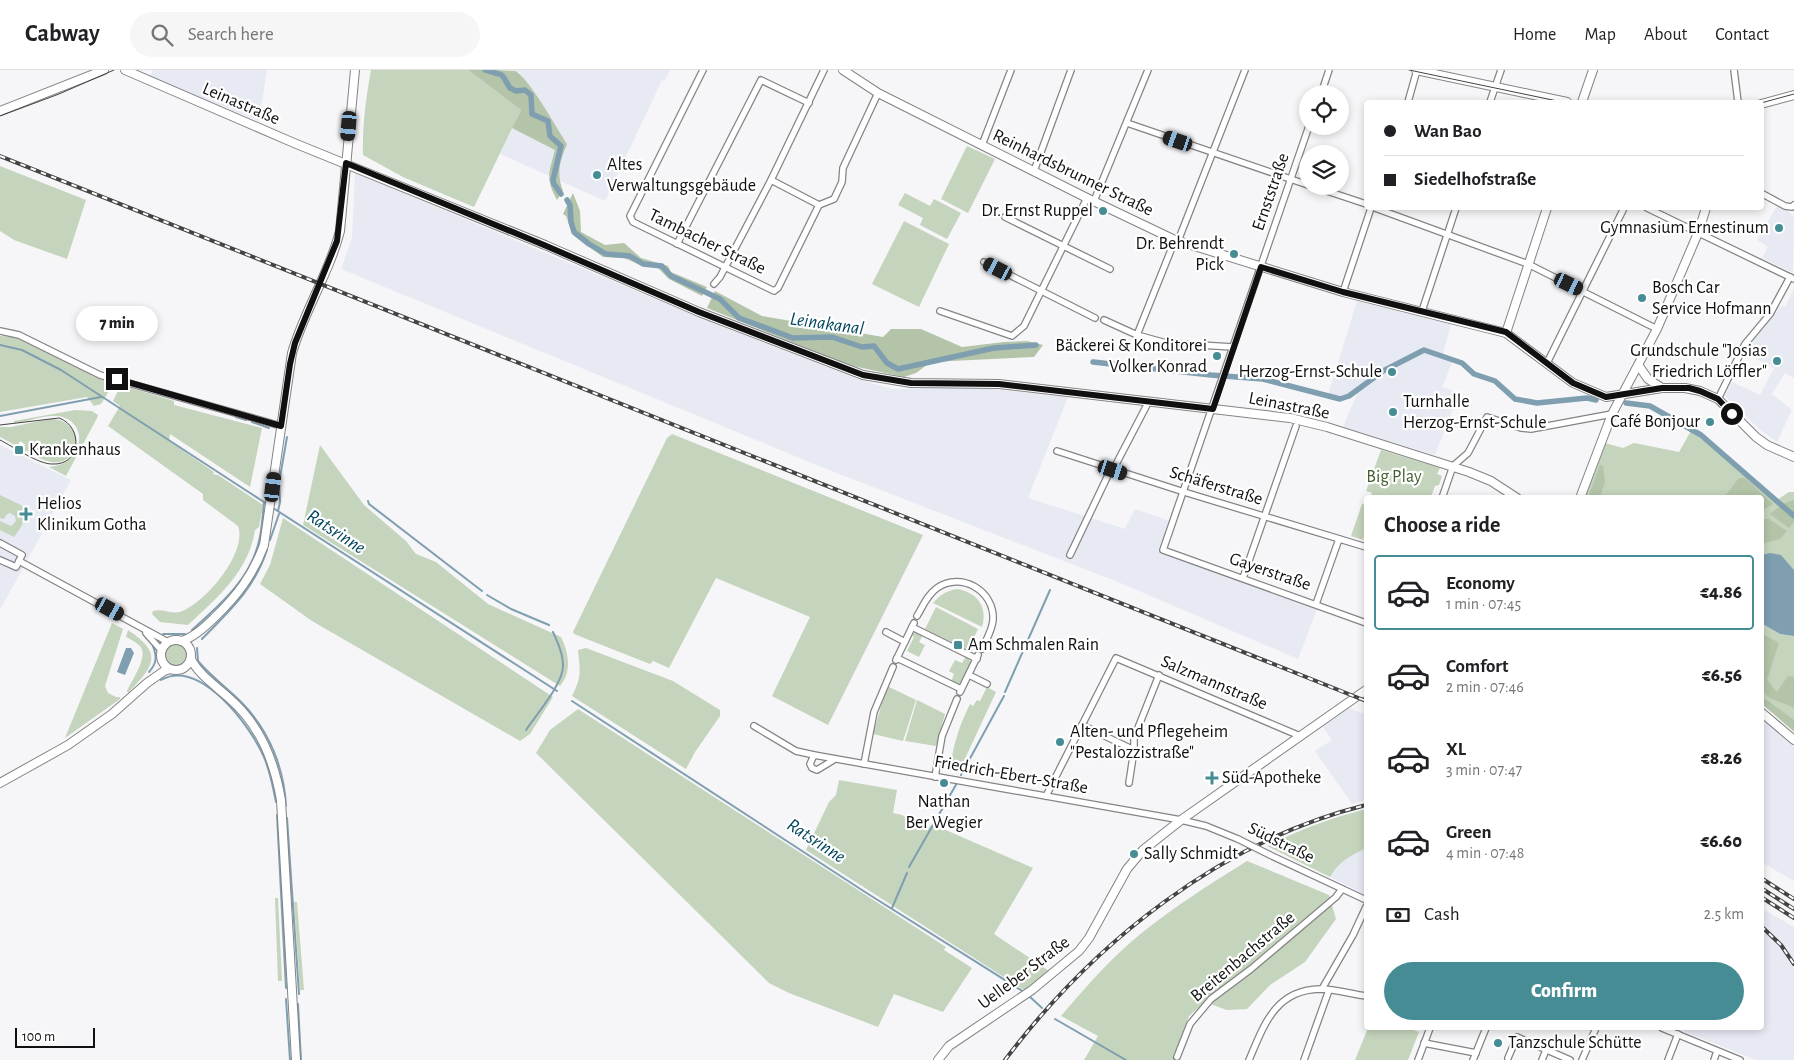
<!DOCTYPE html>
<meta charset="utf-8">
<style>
body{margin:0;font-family:"Alegreya Sans",sans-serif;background:#f6f6f6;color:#202124;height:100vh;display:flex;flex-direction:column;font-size:19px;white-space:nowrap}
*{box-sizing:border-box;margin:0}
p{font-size:16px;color:#757577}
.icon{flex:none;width:28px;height:28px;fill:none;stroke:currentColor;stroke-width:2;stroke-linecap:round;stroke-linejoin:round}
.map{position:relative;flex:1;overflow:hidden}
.details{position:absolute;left:1364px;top:425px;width:400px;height:535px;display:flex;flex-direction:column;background:#fff;border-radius:5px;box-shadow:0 2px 8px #0003}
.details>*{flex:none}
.hud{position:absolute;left:1364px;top:30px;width:400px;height:110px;border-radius:5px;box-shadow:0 2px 8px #0003;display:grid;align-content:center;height:110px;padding:0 20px;background:#fff}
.buttons{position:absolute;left:1299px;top:15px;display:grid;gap:10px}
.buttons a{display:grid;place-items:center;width:50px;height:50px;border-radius:50%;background:#fff;box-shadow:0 2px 8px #0003;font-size:25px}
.scale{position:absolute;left:15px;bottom:12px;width:80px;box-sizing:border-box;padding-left:5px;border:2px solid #101011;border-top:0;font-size:14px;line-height:18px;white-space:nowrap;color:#101011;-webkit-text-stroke:4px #fff;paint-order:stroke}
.end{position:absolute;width:22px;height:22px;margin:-11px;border:6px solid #101011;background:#fff;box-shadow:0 0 0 2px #fff}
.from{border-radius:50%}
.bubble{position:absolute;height:35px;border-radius:18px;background:#fff;box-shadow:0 2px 8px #0003;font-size:16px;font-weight:800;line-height:35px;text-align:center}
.car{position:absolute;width:15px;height:30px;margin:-15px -8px;border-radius:6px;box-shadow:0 0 4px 1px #0007;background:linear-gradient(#222 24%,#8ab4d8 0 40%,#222 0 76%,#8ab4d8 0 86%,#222 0)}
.hud b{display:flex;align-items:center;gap:18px;height:48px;font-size:19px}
.hud b+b{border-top:1px solid #e0e0e0}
.hud i{width:12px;height:12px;background:#202124}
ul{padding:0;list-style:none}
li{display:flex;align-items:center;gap:15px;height:75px;margin:0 10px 8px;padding:0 10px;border:2px solid transparent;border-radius:5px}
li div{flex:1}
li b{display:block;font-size:19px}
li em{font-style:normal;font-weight:800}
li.current{border-color:#458c94}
li>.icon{width:45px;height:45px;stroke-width:1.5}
h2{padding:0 20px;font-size:22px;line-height:60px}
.pay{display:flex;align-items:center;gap:12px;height:55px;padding:0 20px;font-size:19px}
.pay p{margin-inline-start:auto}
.action{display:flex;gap:10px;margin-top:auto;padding:10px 20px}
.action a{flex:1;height:58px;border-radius:30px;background:#458c94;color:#fff;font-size:20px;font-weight:800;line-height:58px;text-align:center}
header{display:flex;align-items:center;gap:30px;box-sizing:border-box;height:70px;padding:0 25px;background:#fff;border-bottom:1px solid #e0e0e0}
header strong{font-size:24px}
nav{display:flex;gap:28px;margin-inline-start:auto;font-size:18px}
.search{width:350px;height:45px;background:#f6f6f6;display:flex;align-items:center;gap:12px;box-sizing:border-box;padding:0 18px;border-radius:28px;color:#757577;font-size:19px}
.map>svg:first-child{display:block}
.built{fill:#e7eaf3}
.green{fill:#c5d4bc}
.forest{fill:#b3c4a8}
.water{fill:#7f9fb0}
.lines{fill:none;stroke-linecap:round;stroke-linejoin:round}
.stream{stroke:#7f9fb0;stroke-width:2}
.canal{stroke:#7f9fb0;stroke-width:5.5}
.street-casing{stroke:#848486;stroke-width:8}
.secondary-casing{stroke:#848486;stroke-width:10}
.street{stroke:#fff;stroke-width:5.5}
.secondary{stroke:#fff;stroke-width:8}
.tram{stroke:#444445;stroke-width:1}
.rail-casing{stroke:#444445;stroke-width:4}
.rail{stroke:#fff;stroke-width:2;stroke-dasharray:5.5;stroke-linecap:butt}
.street-bridge-casing{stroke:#848486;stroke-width:8;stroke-linecap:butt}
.street-bridge{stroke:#fff;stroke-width:5.5}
.route{stroke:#101011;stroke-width:6}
.poi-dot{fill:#458c94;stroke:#fff;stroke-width:2}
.labels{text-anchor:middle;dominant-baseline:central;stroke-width:4.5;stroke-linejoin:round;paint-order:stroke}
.street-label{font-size:18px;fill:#101011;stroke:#fff}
.poi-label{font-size:18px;fill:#101011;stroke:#fff;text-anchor:start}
.park-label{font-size:18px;fill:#455f33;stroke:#fff}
.water-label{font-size:19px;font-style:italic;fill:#00455d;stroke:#fff}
</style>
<header>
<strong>Cabway</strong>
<div class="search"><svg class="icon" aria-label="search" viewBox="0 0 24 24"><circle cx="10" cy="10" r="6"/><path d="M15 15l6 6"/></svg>Search here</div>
<nav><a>Home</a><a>Map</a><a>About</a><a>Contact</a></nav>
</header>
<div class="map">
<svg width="1794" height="990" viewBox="0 0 1794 990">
<rect width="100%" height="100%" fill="#f6f6f8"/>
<g class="built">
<polygon points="153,0 267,0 259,51 150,7"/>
<polygon points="512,0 670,0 665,11 662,10 605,131 500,84 532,20 520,3"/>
<polygon points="355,103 703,249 858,309 892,319 981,318 1068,327 1028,428 1125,459 1135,439 1170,451 1158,481 1317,539 1298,589 1118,512 824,398 341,199 352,168"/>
<polygon points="1778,134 1794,146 1793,203 1762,188 1768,177 1757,170"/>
<polygon points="1794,218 1794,308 1785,303 1772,324 1792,340 1777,372 1759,359 1725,326 1732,312 1760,325 1774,298 1746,284 1754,270 1782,235 1785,237"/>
<polygon points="1357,231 1451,254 1442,287 1453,291 1442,317 1459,323 1435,385 1343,357 1357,324 1355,323 1338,330 1327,328"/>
<polygon points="0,375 71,410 0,540"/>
<polygon points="1349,638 1366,645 1366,730 1352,734 1315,681 1332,670 1323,657"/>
<polygon points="1761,647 1794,675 1794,811 1761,792"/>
<polygon points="1366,778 1366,825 1330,807 1335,798 1344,789"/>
<polygon points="1761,838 1794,857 1794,990 1756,990 1676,958 1761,958"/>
</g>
<g class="green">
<path d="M371,0H468L521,40L474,137L403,107L363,85C362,56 366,28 371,0Z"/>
<polygon points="967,76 995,89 968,143 941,129"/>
<polygon points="0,96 86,130 67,189 14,170 0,161"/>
<polygon points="905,123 930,136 934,129 961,143 947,169 920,155 923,148 898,135"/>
<polygon points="904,151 949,174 919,237 872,214"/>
<polygon points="0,266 18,267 103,309 112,316 101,334 94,336 87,327 0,342"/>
<path d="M121,315L174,331V335L262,358L250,417L170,364L169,371L214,402L213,404L218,405L263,435L259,457L255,460C249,501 217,528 188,555L160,552L152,544L153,541C162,538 171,544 180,542C205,534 248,482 238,456L203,430V424L108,356L120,336L113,331Z"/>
<path d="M75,340L92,341L98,345L97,348L66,406L49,397C87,394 89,348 56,346C42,345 28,352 14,353V351Z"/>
<path d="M49,349C86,348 82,396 52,392C42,391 32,384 23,379L25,374L20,371L17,376L0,367V357H11Z"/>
<path d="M1691,361L1713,377L1774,432L1789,422H1794V500C1784,488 1778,481 1761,485V428H1585L1605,373L1623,378L1634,373L1679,382Z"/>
<polygon points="672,364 923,465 828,655 772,626 810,547 716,508 669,598 653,591 650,594 574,564 573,562 667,368"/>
<path d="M320,375L364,435L406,471L416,484L436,492L488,534L561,567C569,583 572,602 560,616L303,455Z"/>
<polygon points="1381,380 1440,398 1437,404 1442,406 1439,415 1435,416 1431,427 1370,427 1372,423 1366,421"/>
<polygon points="0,425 29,439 21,457 14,467 0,460 0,451 11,456 16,451 15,446 10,443 6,445 4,449 0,448"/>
<polygon points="1362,434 1366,435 1366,460 1363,470 1351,466"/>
<polygon points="283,448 553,627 530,664 520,671 312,551 260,514 270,495"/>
<path d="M957,519C977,522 988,537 982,557L933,533C940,525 946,521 957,519Z"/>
<polygon points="936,537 978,559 968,580 925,559"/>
<polygon points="112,553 123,559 105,616 108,623 116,627 120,627 120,629 65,668"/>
<polygon points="1761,553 1780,564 1794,566 1794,662 1761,633"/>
<path d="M128,560C164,584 154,596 128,623L127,621C132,610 149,586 140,576C136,572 130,569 126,567Z"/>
<polygon points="916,562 923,565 919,572 925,575 919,587 907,581 914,567 911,565"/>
<circle cx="176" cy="585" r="14"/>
<path d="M586,578L673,611L720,640V646L695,682L686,699L572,626C582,607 580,601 578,580Z"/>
<polygon points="966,586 972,593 959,615 951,612 954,604 949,601 955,590 962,593"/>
<polygon points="887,616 916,630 903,671 873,664"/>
<path d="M987,617L996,622L962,695L951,693C954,672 960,654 970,634L973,636L977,630L980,631Z"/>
<polygon points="917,630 945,644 936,676 905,671"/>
<polygon points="578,639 946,877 944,880 972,898 943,942 894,924 878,957 789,923 769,913 536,683 550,660"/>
<polygon points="839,710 897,720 893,743 902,745 928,759 932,754 1033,798 994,864 1049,901 1024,920 806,780 829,732 836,725"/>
<path d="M1366,739V778C1350,786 1339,791 1330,807L1267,776C1299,760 1331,748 1366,739Z"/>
<path d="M1247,791L1329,825L1336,849L1305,892L1270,915L1247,939L1227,940L1205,932L1189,946L1173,987L1180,990H1084L1098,966L1061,946C1085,918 1109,890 1138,866C1172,838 1210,814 1247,791Z"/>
<polygon points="275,828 278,828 282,911 278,911"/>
<polygon points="294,832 297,832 304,920 300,920"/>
<polygon points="1368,958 1407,958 1419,962 1408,990 1355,990"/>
</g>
<g class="forest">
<path d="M468,0C480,0 503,0 515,1C527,5 558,60 567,74C560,91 556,103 563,121L557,130C545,108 549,103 555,80L512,58L521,40Z"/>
<polygon points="573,123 580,141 581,162 605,175 624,173 641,188 668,196 671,202 707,217 702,226 669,209 657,197 645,197 624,188 603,187 573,165 566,146 563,144"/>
<polygon points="715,221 762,246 883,267 891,259 921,259 962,277 1004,272 1027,271 1043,275 1034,287 931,292 916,303 904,307 848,295 707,238"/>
<polygon points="1600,395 1603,396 1605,412 1600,427 1588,427"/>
<polygon points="1739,408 1745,408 1773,434 1761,441 1761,428 1724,427"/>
<polygon points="1794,430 1794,452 1789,458 1770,444 1783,434"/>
<polygon points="1764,449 1769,449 1787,461 1780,469 1761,474 1761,451"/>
<path d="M1761,563L1779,573L1767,610L1777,622L1788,606L1794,607V638C1782,631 1770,632 1761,619Z"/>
<polygon points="1761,626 1794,650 1794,661 1761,633"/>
</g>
<g class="water">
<polygon points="1770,483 1781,485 1794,500 1794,566 1780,564 1761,553 1761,485"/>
<polygon points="126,578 131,578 134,583 125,605 117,602"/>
</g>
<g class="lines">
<g class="stream">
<polyline points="0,275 22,280 61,300 267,434"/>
<polyline points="0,346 101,327"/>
<polyline points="236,347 246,350"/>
<polyline points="252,352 269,358"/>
<polyline points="368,431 369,434 482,521"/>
<polyline points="273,438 557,621"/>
<polyline points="278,441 280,432 279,413 287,367"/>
<polyline points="270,470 279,444"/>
<polyline points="487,525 511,539 549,555"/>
<path d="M192,560C221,534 252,508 260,467C262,456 263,444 264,432"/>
<polyline points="163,564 185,564"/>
<path d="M202,569C230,540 254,519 267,480"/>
<path d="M197,578L198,591C211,607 229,619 243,634C270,662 284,699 286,736"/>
<path d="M149,602C157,593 157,587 153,576"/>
<path d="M161,610C200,588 250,655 264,687C270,701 273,717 276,732"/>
<polyline points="1005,622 1050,520"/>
<polyline points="572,631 865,822 1024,922"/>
<path d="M526,660C536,645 563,614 563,596C563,584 558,573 553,562"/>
<polyline points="961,705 1004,626"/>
<polyline points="277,745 286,918"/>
<polyline points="287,748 299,924"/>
<polyline points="909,797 957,713"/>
<polyline points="892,838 907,803"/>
<polyline points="1028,925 1042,938"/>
<polyline points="286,929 290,990"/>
<polyline points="298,934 301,990"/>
<polyline points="1055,949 1126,990"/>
</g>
<g class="canal">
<path d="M485,0C506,7 499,0 510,18L516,21L525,20L531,25L532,44L548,51L550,66L561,76L553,110L554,114L561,124"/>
<polyline points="567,130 570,135 571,152 574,162 589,174 606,184 630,186 643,194 662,196 671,206 720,229 739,248 793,268 832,267 862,277 874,276 887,293 898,299 994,278 1036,275"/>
<polyline points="1093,292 1211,305 1263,309 1340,329 1349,326 1383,301 1424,280 1462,293 1474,304 1495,311 1515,329 1537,333 1587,328 1596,330"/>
<polyline points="1626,333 1650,336 1701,365 1794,446"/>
</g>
<g class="street-casing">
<g id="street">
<polyline points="703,0 630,146 633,152 774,221 778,218 819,135 771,110"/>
<polyline points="1734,0 1738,32"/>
<polyline points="1321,24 1329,0"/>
<polyline points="1408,32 1417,0"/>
<polyline points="1490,32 1501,0"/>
<polyline points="1127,53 1308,115"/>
<polyline points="1309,56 1163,480 1366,553"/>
<polyline points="982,75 1011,0"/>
<polyline points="1034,101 1071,0"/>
<polyline points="1312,116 1366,134"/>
<polyline points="1761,123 1785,136 1792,137 1794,135"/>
<polyline points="1094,131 1148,0"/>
<polyline points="819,135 834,129 842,112 843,98 878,23"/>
<polyline points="1375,138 1528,194 1657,259"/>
<polyline points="1647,138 1794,209"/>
<polyline points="1005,147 1110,199"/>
<polyline points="1178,171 1245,0"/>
<polyline points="677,174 761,10 809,33"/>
<polyline points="984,192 1095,248"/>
<polyline points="714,214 720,207 771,110 824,0"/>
<polyline points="1343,222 1371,138"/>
<polyline points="940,241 1012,266 1024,256 1087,128"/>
<polyline points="1422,241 1456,138"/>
<polyline points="1104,250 1137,265 1166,273 1233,277"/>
<polyline points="0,261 19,265 100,305 281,356"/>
<polyline points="1137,265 1175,170"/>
<polyline points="1547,293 1624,138"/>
<polyline points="1718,329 1745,274 1770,244 1790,207"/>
<polyline points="1057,381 1184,422 1366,477"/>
<polyline points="1113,400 1149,331"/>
<polyline points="1442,428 1453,396 1468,383 1487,347 1521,358 1531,359 1612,344"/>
<polyline points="0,473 22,485 16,497 0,490"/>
<polyline points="1070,485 1111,399"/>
<polyline points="19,491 168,572"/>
<polyline points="1243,508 1296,356"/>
<polyline points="1316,534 1339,469"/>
<path d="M917,546C923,536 927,525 937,518C961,501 995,521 993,550C992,561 986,570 982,579"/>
<polyline points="912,557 977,589"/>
<polyline points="886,562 905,572"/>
<polyline points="146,563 161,580"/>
<polyline points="897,588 961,619"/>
<polyline points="896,590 914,553"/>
<polyline points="969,605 987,614"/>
<polyline points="960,622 978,585"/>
<polyline points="1082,655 1134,680"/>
<polyline points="754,656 796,681 814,685 1181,750 1206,756 1238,769"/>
<polyline points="814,685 810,694 812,698 817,700 835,689"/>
<polyline points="864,694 874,642 893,597"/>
<polyline points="935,707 942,666 957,629"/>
<polyline points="1129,713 1134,680 1134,668 1159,605"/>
<polyline points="1046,726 1116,588 1300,666"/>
<polyline points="1270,785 1366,830"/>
<polyline points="1322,919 1353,865 1366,837"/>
<polyline points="1662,958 1740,990"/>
<polyline points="1424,973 1476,983"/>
<polyline points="1177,987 1190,954 1211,929 1251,899 1336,827 1342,819"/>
<polyline points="1508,988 1517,967 1570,990"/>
<path d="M1249,990C1264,955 1275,920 1320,919C1335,919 1351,924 1366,926"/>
<polyline points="1304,990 1329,920"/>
<polyline points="1418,990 1430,958"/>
<polyline points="1473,990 1486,958"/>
<polyline points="1542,990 1546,980"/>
<polyline points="1582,990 1596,958"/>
<polyline points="1668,990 1678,964"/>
<polyline points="1714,990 1717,981"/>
</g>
</g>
<g class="secondary-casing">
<g id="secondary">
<polyline points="125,0 294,73 545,175 699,242 863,305 911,313 999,314 1290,348 1327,357 1469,402 1491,411 1517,428"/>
<polyline points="843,0 878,23 1087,128 1175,170 1343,222 1506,263 1573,313 1606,327 1662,318 1685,318 1700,321 1718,329 1756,367 1767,375 1794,387"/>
<polyline points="1416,0 1567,32"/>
<polyline points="1582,32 1593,0"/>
<polyline points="1761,34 1794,25"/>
<polyline points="0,41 104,0"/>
<polyline points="1506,263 1547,138"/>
<polyline points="1639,296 1648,309 1662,318"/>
<polyline points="1580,428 1612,344 1657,259 1698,163 1706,138"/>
<circle cx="176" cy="585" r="15"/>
<path d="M182,571C194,567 205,557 214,548C237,526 253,505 264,475L292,283C304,241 329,204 340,161L355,0"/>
<path d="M191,589C199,605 216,616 229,628C260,655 274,690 281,730L296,990"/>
<polyline points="1761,642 1794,670"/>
<polyline points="0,713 68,675 112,644 147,613 164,601 170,599"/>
<polyline points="938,990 949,976 1032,920 1079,881 1089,868 1127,799 1143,780 1181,750 1366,620"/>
</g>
</g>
<use href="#street" class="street"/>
<use href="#secondary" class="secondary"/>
<g class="tram">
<polyline points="1409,0 1562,32"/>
<polyline points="1761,33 1794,24"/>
<polyline points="0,46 59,24 114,0"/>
<path d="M0,355L59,348C84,357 81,396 52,394C38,394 14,377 0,370"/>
</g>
<g class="rail-casing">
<g id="rail">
<polyline points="0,86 1366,631"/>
<polyline points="1761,808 1794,829"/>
<polyline points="1761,818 1794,839"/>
<polyline points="1761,827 1794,848"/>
<polyline points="1761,856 1781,875 1794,894"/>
<path d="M1005,990C1094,872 1221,771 1366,735"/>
</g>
</g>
<use href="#rail" class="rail"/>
<g class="street-bridge-casing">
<polyline id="street-bridge" points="1238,769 1270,785"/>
</g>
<use href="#street-bridge" class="street-bridge"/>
</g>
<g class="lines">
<polyline class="route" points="117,309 281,356 290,294 295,273 337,171 346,93 544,175 699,242 863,305 911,313 999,314 1213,339 1261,197 1343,222 1506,262 1573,313 1606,327 1662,318 1689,318 1700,321 1718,329 1732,344"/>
</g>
<g class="poi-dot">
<circle cx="597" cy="105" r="5"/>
<circle cx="1103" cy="141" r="5"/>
<circle cx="1779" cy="158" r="5"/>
<circle cx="1234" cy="184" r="5"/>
<circle cx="1642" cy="228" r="5"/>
<circle cx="1217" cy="286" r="5"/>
<circle cx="1777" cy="291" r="5"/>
<circle cx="1392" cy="302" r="5"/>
<circle cx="1393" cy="342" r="5"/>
<circle cx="1710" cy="352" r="5"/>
<rect x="14" y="375" width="10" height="10" rx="2.5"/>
<path d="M23.5 436.5h5v5h5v5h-5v5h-5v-5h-5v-5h5z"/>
<rect x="953" y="570" width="10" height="10" rx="2.5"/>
<circle cx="1060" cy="672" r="5"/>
<path d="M1209.5 700.5h5v5h5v5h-5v5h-5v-5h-5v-5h5z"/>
<circle cx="944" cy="713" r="5"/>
<circle cx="1134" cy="784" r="5"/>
<circle cx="1498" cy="973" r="5"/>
</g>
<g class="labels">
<g class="street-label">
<text transform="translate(241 34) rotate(23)">Leinastraße</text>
<text transform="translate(1073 103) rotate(26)">Reinhardsbrunner Straße</text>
<text transform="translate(1271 122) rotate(-71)">Ernststraße</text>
<text transform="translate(707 172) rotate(26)">Tambacher Straße</text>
<text transform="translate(1289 336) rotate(11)">Leinastraße</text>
<text transform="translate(1216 416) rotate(17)">Schäferstraße</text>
<text transform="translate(1270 502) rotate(19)">Gayerstraße</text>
<text transform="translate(1214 613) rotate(23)">Salzmannstraße</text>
<text transform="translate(1011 705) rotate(10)">Friedrich-Ebert-Straße</text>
<text transform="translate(1281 773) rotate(26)">Südstraße</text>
<text transform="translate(1243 887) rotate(-40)">Breitenbachstraße</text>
<text transform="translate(1024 903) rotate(-37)">Uelleber Straße</text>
</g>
<g class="poi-label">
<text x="607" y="95">Altes<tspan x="607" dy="21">Verwaltungsgebäude</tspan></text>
<text x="1093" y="141" text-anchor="end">Dr. Ernst Ruppel</text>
<text x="1769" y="158" text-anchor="end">Gymnasium Ernestinum</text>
<text x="1224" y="174" text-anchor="end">Dr. Behrendt<tspan x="1224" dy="21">Pick</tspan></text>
<text x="1652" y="218">Bosch Car<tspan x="1652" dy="21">Service Hofmann</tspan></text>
<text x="1207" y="276" text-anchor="end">Bäckerei &amp; Konditorei<tspan x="1207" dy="21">Volker Konrad</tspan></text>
<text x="1767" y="281" text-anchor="end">Grundschule "Josias<tspan x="1767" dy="21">Friedrich Löffler"</tspan></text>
<text x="1382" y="302" text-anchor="end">Herzog-Ernst-Schule</text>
<text x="1403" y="332">Turnhalle<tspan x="1403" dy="21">Herzog-Ernst-Schule</tspan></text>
<text x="1700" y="352" text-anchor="end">Café Bonjour</text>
<text x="29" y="380">Krankenhaus</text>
<text x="37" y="434">Helios<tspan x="37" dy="21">Klinikum Gotha</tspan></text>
<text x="968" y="575">Am Schmalen Rain</text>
<text x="1070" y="662">Alten- und Pflegeheim<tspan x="1070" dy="21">"Pestalozzistraße"</tspan></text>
<text x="1222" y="708">Süd-Apotheke</text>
<text x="944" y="732" text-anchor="middle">Nathan<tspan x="944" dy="21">Ber Wegier</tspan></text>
<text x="1144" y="784">Sally Schmidt</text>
<text x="1508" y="973">Tanzschule Schütte</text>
</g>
<g class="park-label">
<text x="1394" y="407">Big Play</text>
</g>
<g class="water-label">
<text transform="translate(827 254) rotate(8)">Leinakanal</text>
<text transform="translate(336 462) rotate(33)">Ratsrinne</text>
<text transform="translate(816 771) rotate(33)">Ratsrinne</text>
</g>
</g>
</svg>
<div class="buttons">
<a><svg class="icon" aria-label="locate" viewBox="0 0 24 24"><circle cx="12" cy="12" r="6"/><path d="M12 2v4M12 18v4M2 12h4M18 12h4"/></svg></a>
<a><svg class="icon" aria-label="layers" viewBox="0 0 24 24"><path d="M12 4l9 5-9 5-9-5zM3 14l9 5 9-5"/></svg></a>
</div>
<div class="scale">100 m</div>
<i class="end from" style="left:1732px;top:344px"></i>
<i class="end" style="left:117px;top:309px"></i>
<div class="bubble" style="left:76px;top:236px;width:82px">7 min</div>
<i class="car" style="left:349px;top:56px;rotate:185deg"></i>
<i class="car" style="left:1178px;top:71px;rotate:289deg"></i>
<i class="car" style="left:998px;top:199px;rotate:297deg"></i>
<i class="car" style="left:1569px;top:214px;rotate:116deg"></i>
<i class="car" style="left:1113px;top:400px;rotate:108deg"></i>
<i class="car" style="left:273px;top:417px;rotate:7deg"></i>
<i class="car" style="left:110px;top:539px;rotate:119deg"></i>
<div class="hud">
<b><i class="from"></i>Wan Bao</b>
<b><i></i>Siedelhofstraße</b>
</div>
<section class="details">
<h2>Choose a ride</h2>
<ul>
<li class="current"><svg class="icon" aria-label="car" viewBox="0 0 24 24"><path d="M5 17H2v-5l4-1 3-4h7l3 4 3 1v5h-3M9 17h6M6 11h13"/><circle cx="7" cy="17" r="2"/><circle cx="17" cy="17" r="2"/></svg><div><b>Economy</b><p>1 min · 07:45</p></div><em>€4.86</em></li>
<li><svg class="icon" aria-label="car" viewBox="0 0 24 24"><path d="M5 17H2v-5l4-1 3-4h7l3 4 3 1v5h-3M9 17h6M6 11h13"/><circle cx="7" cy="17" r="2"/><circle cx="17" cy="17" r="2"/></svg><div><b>Comfort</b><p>2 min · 07:46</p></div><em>€6.56</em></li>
<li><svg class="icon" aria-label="car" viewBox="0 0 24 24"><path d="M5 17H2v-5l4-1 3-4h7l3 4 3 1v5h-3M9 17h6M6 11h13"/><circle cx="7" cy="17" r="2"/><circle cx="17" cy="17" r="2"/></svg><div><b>XL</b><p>3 min · 07:47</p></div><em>€8.26</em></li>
<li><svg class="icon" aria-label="car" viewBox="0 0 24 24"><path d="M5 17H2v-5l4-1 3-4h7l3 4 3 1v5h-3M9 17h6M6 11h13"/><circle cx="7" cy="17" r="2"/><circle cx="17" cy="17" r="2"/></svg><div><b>Green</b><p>4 min · 07:48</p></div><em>€6.60</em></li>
</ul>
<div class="pay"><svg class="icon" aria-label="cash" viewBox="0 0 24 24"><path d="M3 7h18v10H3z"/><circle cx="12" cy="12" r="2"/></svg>Cash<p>2.5 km</p></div>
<div class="action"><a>Confirm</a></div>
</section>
</div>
